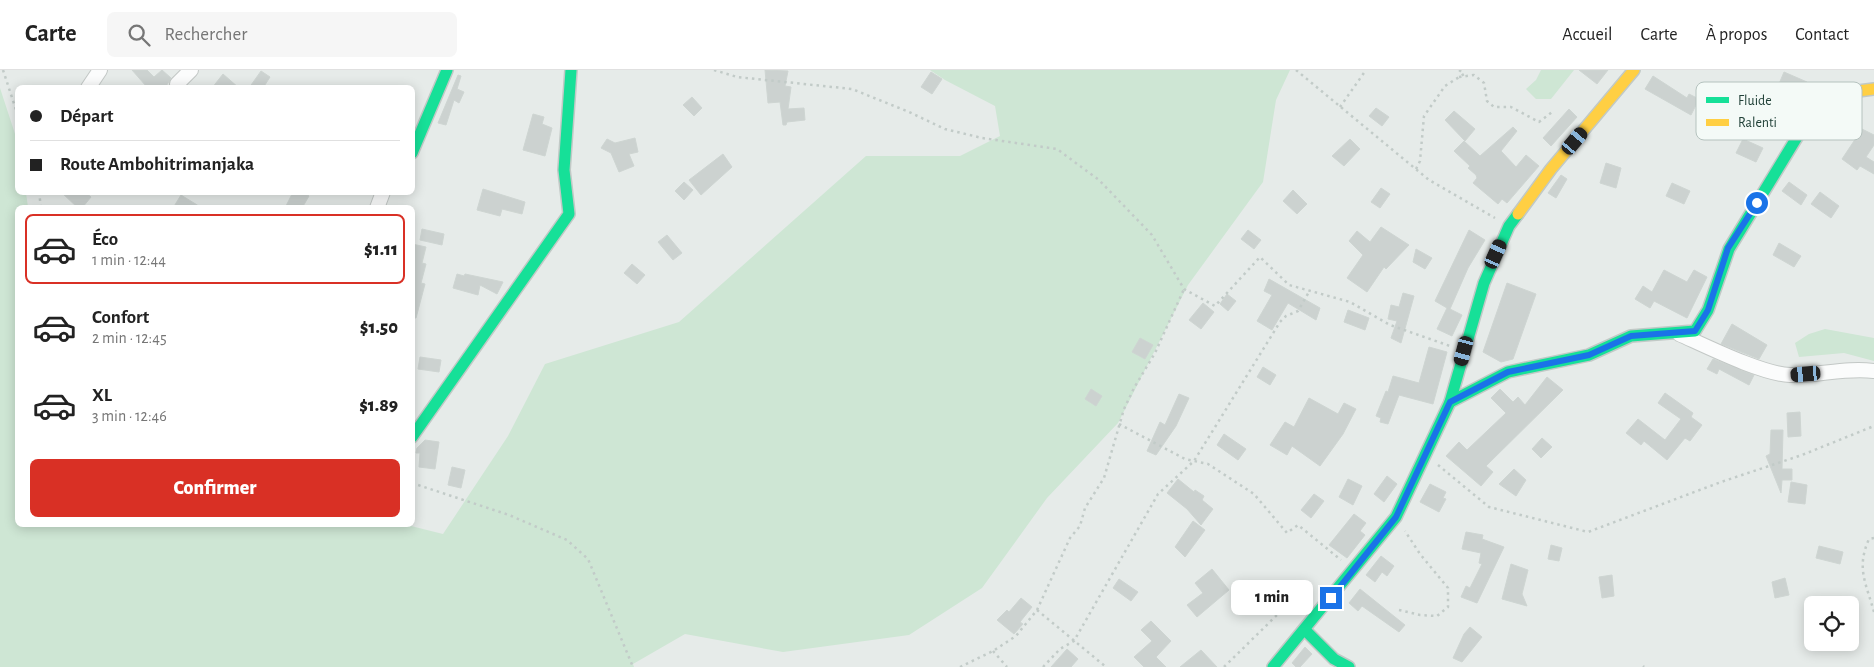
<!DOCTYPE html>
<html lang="fr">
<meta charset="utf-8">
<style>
body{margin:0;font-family:"Alegreya Sans",sans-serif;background:#f6f6f6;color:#222;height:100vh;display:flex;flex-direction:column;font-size:19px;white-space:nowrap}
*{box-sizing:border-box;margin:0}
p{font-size:16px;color:#767676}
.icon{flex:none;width:28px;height:28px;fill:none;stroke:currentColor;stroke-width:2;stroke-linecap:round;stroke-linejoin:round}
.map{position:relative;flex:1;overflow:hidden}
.drawer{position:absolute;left:15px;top:135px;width:400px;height:322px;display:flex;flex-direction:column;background:#fff;border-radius:8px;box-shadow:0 2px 12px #0003}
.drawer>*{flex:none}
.guide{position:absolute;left:15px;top:15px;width:400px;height:110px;border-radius:8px;box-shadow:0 2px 12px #0003;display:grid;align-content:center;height:110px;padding:0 15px;background:#fff}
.buttons{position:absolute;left:1804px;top:526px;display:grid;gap:10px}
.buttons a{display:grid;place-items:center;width:55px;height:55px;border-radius:8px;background:#fff;box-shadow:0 2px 12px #0003;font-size:25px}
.end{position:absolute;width:22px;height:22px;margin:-11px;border:6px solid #1a73e8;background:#fff;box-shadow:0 0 0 2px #fff}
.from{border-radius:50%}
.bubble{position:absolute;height:35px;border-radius:8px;background:#fff;box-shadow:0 2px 12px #0003;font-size:16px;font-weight:800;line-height:35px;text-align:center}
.car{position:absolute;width:15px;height:30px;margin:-15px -8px;border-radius:6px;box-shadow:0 0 4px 1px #0007;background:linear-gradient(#222 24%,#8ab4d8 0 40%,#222 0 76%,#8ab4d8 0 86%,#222 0)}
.guide b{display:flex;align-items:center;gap:18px;height:48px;font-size:19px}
.guide b+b{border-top:1px solid #e0e0e0}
.guide i{width:12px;height:12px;background:#222}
ul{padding:9px 0 0;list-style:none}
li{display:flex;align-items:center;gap:15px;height:70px;margin:0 10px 8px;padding:0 5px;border:2px solid transparent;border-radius:8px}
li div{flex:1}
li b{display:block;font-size:19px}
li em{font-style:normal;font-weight:800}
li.active{border-color:#d93025}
li>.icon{width:45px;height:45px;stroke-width:1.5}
.primary-button{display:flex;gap:10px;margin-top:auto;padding:10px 15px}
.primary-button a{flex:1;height:58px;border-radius:8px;background:#d93025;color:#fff;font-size:20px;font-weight:800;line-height:58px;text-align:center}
header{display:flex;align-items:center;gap:30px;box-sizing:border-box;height:70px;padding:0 25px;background:#fff;border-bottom:1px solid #e0e0e0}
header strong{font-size:24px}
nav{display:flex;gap:28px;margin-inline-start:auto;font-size:18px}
.search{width:350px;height:45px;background:#f6f6f6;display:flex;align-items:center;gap:12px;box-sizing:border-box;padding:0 18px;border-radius:8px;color:#767676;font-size:19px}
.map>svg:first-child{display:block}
.green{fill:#cee6d4}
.building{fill:#ccd2d0;stroke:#ced5d2}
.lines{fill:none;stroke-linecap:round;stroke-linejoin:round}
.street-casing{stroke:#c3c8c6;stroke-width:16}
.fast-casing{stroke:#c1c9c6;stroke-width:14}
.slow-casing{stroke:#c1c9c6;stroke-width:14}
.path{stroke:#c2cbc8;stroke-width:2.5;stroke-dasharray:2.5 4;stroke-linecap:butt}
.street{stroke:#fbfcfc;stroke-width:14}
.fast{stroke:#16e098;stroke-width:11}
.slow{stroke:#ffcf43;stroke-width:11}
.route{stroke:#1a73e8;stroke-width:6}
.key{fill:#f4faf7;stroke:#b5c2be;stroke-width:1}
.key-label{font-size:14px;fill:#214138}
</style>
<header>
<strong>Carte</strong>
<div class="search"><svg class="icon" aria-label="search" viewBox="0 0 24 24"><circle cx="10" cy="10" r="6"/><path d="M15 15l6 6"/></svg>Rechercher</div>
<nav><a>Accueil</a><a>Carte</a><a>À propos</a><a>Contact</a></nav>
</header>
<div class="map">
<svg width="1874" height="597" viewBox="0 0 1874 597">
<rect width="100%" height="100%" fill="#e6ebe9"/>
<g class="green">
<polygon points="930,0 1290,0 1276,30 1263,112 1188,215 1118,353 1047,428 982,518 909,565 783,582 685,564 633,594 634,597 0,597 0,18 17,70 18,122 26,123 28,137 18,138 18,455 407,455 443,464 508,366 545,294 679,252 866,86 960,86 1000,66 995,36 945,10"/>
<polygon points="1541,0 1574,0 1551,29 1536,29 1526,19 1536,10"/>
<polygon points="1825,259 1874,268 1874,291 1844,283 1799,287 1795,273 1809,264"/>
</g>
<g class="building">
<polygon points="132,0 147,0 154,7 162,0 171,8 165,18 145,18 146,16"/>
<polygon points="765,0 788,1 785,16 791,17 788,39 804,38 805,50 787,52 786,55 783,55 780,32 768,33"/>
<polygon points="1579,0 1608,0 1597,14"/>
<polygon points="261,1 270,7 263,18 249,18"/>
<polygon points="931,2 942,9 932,24 921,17"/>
<polygon points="1784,2 1807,12 1799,31 1776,21"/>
<polygon points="223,4 239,18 212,18"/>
<polygon points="458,5 461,6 457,19 464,22 459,33 454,30 446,55 438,53"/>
<polygon points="1653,6 1687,28 1689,24 1699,29 1691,45 1645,19"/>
<polygon points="692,27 702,38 694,46 683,35"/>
<polygon points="1376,38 1389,47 1382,56 1369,46"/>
<polygon points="1569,39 1577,47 1551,76 1543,68"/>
<polygon points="1454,41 1475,59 1465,71 1445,50"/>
<polygon points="533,44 544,47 542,54 552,58 545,86 523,80"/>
<polygon points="1513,57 1517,61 1501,81 1516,97 1526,85 1539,96 1507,133 1502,129 1498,134 1473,113 1477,108 1476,105 1468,98 1470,96 1454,81 1464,71 1480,86"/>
<polygon points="1862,59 1874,65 1874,75 1866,87 1874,92 1874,104 1860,96 1857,100 1842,89"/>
<polygon points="635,68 638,82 629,84 634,96 619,102 611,83 601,78 607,69 615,73"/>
<polygon points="1350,69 1360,79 1344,96 1332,86"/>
<polygon points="1743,69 1763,78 1756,92 1736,83"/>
<polygon points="723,84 732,97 701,125 689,110"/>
<polygon points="1606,93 1621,98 1616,118 1600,113"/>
<polygon points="1561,105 1567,109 1556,128 1548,123"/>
<polygon points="684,112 693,120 684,130 675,121"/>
<polygon points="1789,112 1807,125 1801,135 1782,121"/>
<polygon points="1672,113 1690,121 1684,134 1666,126"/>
<polygon points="1381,118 1390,124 1380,138 1371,132"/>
<polygon points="483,119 525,132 522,144 502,139 500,146 477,140"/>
<polygon points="1293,120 1307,134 1297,144 1283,131"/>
<polygon points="61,122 85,122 91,127 82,138 78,138"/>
<polygon points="293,122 303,122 309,126 302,138 285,138"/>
<polygon points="1820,122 1839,136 1831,148 1811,134"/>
<polygon points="181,125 202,138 173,138"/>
<polygon points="1381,157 1409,175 1386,199 1384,197 1367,222 1347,208 1363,185 1349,171 1357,161 1370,172"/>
<polygon points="422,159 444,164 442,175 420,170"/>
<polygon points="1248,160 1261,170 1254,179 1241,169"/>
<polygon points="1469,160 1485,170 1468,198 1450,239 1462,245 1452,266 1437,259 1447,238 1435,231"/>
<polygon points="667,165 682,183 673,190 658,172"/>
<polygon points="1779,173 1801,186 1794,197 1773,185"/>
<polygon points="412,174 426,177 422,193 426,194 421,213 425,214 416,248 412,248"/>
<polygon points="1416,179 1432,188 1425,199 1413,192"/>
<polygon points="632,194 645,205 637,214 624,203"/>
<polygon points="1664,200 1687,212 1694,200 1707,207 1687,248 1654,231 1650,238 1635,229 1643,216 1652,222"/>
<polygon points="457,204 464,206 465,204 503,212 497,224 480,215 478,225 453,218"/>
<polygon points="1269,209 1320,238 1316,250 1288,233 1272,260 1257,251 1272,225 1264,221"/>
<polygon points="1507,213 1536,224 1513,289 1501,292 1483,282"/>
<polygon points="1403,223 1414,226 1401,273 1391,268 1397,251 1388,249 1391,235 1399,237"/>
<polygon points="1227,224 1236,231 1228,241 1220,234"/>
<polygon points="1203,233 1214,242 1201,259 1189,250"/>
<polygon points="1348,240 1369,248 1365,260 1344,252"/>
<polygon points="1732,254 1767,275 1759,289 1721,274"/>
<polygon points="1140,268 1153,275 1145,289 1132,282"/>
<polygon points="1429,277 1447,282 1433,334 1399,325 1388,354 1380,352 1381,348 1376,346 1386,321 1388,322 1393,306 1419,313"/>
<polygon points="420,287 441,290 439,302 418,299"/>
<polygon points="1713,289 1754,305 1749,315 1719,299 1717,304 1707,299"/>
<polygon points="1263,297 1276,305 1270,315 1257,307"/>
<polygon points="1547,307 1563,320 1486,396 1493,402 1481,416 1446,386 1459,372 1467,380 1506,343 1491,328 1500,319 1513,332 1518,327 1525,335"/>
<polygon points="1091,319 1102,326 1096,336 1085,329"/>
<polygon points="1665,323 1693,343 1691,347 1702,355 1690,371 1685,368 1667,390 1644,371 1641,375 1626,363 1638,349 1665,370 1681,349 1658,333"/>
<polygon points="1179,324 1189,328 1176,356 1156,385 1147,381 1160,352 1165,355"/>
<polygon points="1309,328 1338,344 1344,333 1356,339 1343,364 1320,396 1292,376 1287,385 1270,375 1285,352 1294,357"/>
<polygon points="1800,342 1801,366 1788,367 1787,343"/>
<polygon points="1771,360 1783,360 1782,399 1792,399 1792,410 1782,410 1781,423 1766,386 1770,384"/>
<polygon points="1224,364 1246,379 1238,390 1217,375"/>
<polygon points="1542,368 1552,377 1541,388 1532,379"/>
<polygon points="425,370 439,372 435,399 419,397 420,383 416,383 417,378"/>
<polygon points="452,397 465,400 461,418 448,415"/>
<polygon points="1514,399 1526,410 1516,426 1499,414"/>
<polygon points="1387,406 1397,414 1384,432 1374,424"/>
<polygon points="1178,409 1194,422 1195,420 1204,426 1202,430 1213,439 1201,455 1187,439 1167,423"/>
<polygon points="1348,409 1362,416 1353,435 1339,427"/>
<polygon points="1791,412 1807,415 1805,434 1788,432"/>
<polygon points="1430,414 1446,422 1443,428 1446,429 1439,442 1420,432"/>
<polygon points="1314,424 1324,431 1311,448 1301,440"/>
<polygon points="1354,444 1366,453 1360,461 1365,465 1347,488 1329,475"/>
<polygon points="1193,451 1205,460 1185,487 1175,477"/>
<polygon points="1466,462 1483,465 1482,469 1504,477 1477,533 1461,527 1466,516 1470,518 1482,494 1479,493 1481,483 1462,479"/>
<polygon points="1551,475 1562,478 1559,491 1548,489"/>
<polygon points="1819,476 1843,482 1840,494 1816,488"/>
<polygon points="1381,486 1394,496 1387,506 1382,502 1375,512 1366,505"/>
<polygon points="1511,494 1528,500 1522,524 1527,536 1502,529"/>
<polygon points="1212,499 1229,520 1197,547 1187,535 1203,523 1195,513"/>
<polygon points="1612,505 1614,526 1602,528 1599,507"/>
<polygon points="1785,508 1789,525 1775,528 1772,512"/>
<polygon points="1119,509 1138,522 1131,531 1113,518"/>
<polygon points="1360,519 1405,555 1399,562 1362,536 1358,541 1349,533"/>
<polygon points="1261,520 1275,535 1265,544 1251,528"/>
<polygon points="1021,528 1032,537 1020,552 1023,554 1014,564 997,550 1007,540 1009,542"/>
<polygon points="1151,551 1171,571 1156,587 1166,597 1144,597 1134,587 1152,571 1141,560"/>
<polygon points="1470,557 1482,567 1462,592 1453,588 1464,564"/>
<polygon points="1305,577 1312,584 1300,597 1296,597 1292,593"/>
<polygon points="1067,579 1078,589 1071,597 1051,597"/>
<polygon points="1201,580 1217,597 1180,597"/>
</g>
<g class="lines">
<g class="street-casing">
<g id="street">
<polyline points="177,14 191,0"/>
<polyline points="88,18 100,0"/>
<polyline points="377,138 383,122"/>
<path d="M1679,264C1706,276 1762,304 1790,305C1818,306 1846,297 1874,301"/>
</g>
</g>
<g class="fast-casing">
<g id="fast">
<polyline points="412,83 447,0"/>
<polyline points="1450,332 1508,302 1589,285 1631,266 1695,261 1708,240 1729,179 1802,59"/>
<polyline points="412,367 569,144 564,100 571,0"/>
<polyline points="1305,560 1334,589 1349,597"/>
<polyline points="1273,597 1396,447 1450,332 1484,213 1509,156 1518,144"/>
</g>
</g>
<g class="slow-casing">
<g id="slow">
<polyline points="1802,59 1843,23 1874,19"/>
<polyline points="1518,144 1551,99 1634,0"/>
</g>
</g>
<g class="path">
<polyline points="3,0 18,46"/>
<polyline points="714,0 737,7 852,19 909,42 945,59 982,68 1057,79 1099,110 1152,165 1184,219 1215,236 1260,187 1289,215 1350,232 1390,255 1450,276"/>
<polyline points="1296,0 1429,110 1495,148"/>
<polyline points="1459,7 1474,5 1484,13 1487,31 1494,37 1511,37 1539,52 1552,42"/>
<polyline points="1340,37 1366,0"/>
<polyline points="1416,99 1420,91 1424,46 1445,16 1464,4 1459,0"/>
<polyline points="39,122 41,138"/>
<polyline points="1119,354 1185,389 1208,394 1254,424 1287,463 1298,455 1341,490"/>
<polyline points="1438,395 1489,437 1588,462 1721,412 1802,385 1874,356"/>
<polyline points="412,413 509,445 567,470 588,489 633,597"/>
<path d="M1874,468L1869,469C1856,498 1866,513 1874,542"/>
<polyline points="1037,540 1106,597"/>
<polyline points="1399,540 1420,545 1437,546 1448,537 1448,518 1420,484 1405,461"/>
<polyline points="993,581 1007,597"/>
<polyline points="1643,596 1644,597"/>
<polyline points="960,597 993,581 1016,566 1037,540 1070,468 1080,456 1085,438 1104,408 1124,339 1134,318 1155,283 1184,219"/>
<polyline points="1043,597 1060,579 1074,571 1158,424 1194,391 1280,252 1286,246 1298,241 1310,220"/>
<polyline points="1224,597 1278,544 1301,533 1303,534"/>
</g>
<use href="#street" class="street"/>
<use href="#fast" class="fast"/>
<use href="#slow" class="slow"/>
</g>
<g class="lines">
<polyline class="route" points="1331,528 1396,447 1450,332 1508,302 1589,285 1631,266 1695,261 1708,240 1728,178 1757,133"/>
</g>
<rect x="1696" y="12" width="166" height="58" rx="8" class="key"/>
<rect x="1706" y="27" width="23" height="6" fill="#16e098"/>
<rect x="1706" y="49" width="23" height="7" fill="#ffcf43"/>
<g class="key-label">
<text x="1738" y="35">Fluide</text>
<text x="1738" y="57">Ralenti</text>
</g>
</svg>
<div class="buttons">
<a><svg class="icon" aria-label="locate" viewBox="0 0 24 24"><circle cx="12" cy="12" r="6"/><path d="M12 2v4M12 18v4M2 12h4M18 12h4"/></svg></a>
</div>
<i class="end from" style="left:1757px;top:133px"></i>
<i class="end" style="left:1331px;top:528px"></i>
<div class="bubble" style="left:1231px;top:510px;width:82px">1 min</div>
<i class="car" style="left:1575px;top:71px;rotate:40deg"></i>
<i class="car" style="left:1496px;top:184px;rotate:24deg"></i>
<i class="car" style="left:1464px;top:281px;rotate:195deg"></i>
<i class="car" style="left:1806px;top:304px;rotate:265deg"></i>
<div class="guide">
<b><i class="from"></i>Départ</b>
<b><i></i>Route Ambohitrimanjaka</b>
</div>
<section class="drawer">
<ul>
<li class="active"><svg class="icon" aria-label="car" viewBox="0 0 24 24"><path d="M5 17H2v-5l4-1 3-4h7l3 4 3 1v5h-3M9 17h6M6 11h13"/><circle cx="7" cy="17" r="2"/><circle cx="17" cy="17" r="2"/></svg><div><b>Éco</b><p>1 min · 12:44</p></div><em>$1.11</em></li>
<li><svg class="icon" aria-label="car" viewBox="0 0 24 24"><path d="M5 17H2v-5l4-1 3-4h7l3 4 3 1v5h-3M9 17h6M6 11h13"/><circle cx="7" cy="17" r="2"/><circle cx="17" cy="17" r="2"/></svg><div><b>Confort</b><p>2 min · 12:45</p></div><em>$1.50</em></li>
<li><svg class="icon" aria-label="car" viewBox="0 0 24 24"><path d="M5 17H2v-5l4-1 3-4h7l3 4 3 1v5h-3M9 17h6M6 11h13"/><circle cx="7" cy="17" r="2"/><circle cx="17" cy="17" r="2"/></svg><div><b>XL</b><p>3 min · 12:46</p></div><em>$1.89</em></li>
</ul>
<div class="primary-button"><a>Confirmer</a></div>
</section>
</div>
